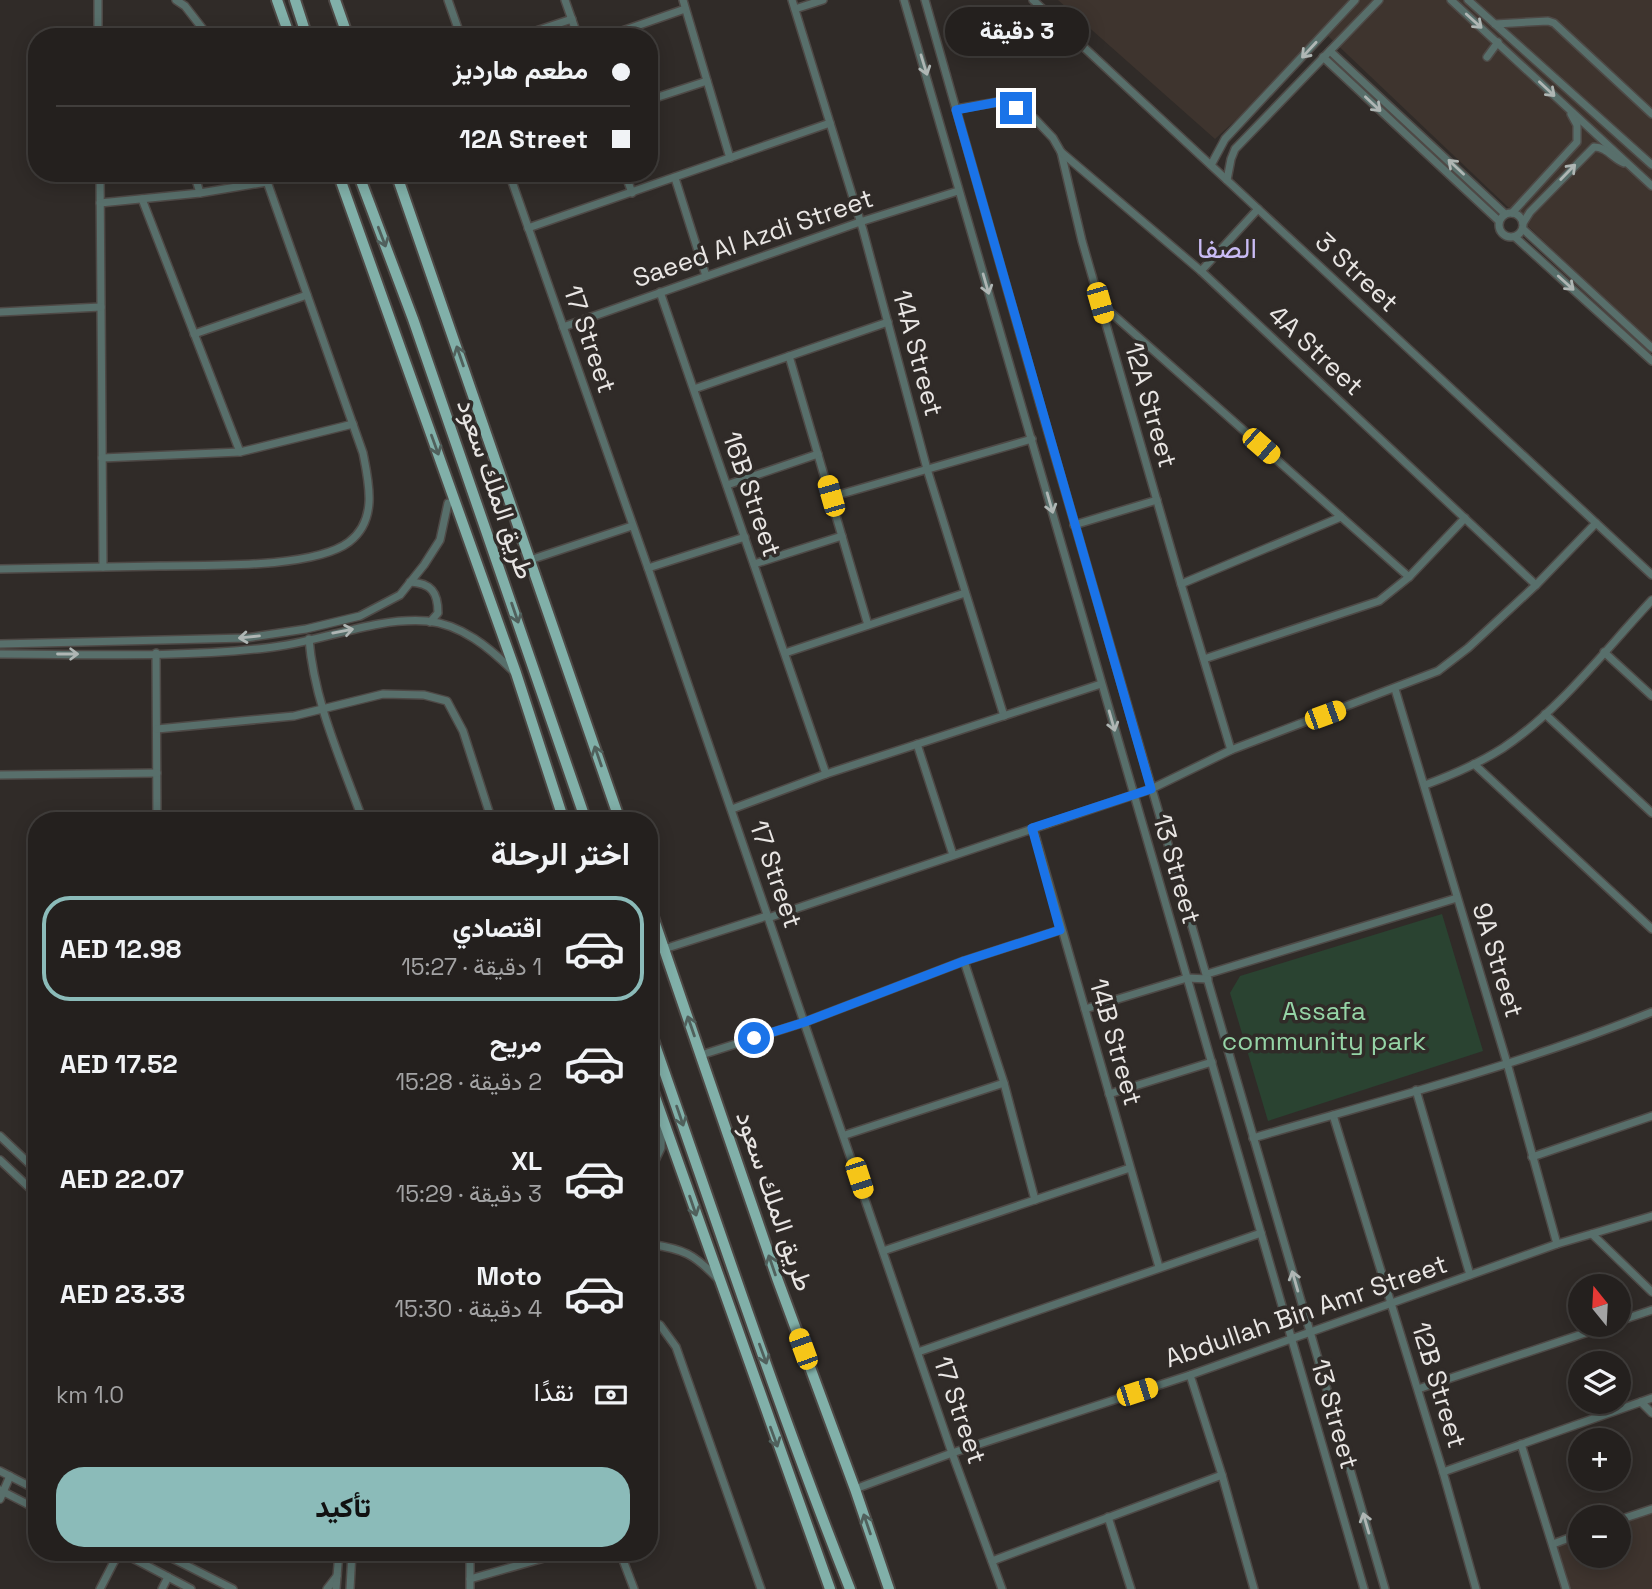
<!DOCTYPE html>
<html lang="ar">
<meta charset="utf-8">
<style>
body{margin:0;font-family:"Space Grotesk",Vazirmatn,sans-serif;background:#302d2b;color:#f1f3f6;direction:rtl;height:100vh;display:flex;flex-direction:column;font-size:26px;white-space:nowrap}
*{box-sizing:border-box;margin:0}
p{font-size:23px;color:#a3a3a4}
.icon{flex:none;width:38px;height:38px;fill:none;stroke:currentColor;stroke-width:2;stroke-linecap:round;stroke-linejoin:round}
.map{position:relative;flex:1;overflow:hidden;direction:ltr}
.sheet{position:absolute;left:28px;top:812px;width:630px;height:749px;display:flex;flex-direction:column;background:#24201e;border-radius:28px;box-shadow:0 4px 18px #0003,0 0 0 2px #413e3c;direction:rtl}
.sheet>*{flex:none}
.banner{position:absolute;left:28px;top:28px;width:630px;height:154px;border-radius:28px;box-shadow:0 4px 18px #0003,0 0 0 2px #413e3c;direction:rtl;display:grid;align-content:center;height:154px;padding:0 28px;background:#24201e}
.needle{width:46px;rotate:342deg}
.controls{position:absolute;left:1568px;top:1274px;display:grid;gap:14px}
.controls a{display:grid;place-items:center;width:63px;height:63px;border-radius:50%;background:#24201e;box-shadow:0 4px 18px #0003,0 0 0 2px #413e3c;font-size:35px}
.end{position:absolute;width:32px;height:32px;margin:-16px;border:9px solid #1a73e8;background:#fff;box-shadow:0 0 0 4px #fff}
.from{border-radius:50%}
.bubble{position:absolute;height:49px;border-radius:24px;background:#24201e;box-shadow:0 4px 18px #0003,0 0 0 2px #413e3c;font-size:23px;font-weight:800;line-height:49px;text-align:center;direction:rtl}
.car{position:absolute;width:21px;height:42px;margin:-21px -10px;border-radius:9px;box-shadow:0 0 5px 2px #0007;background:linear-gradient(#f5c518 24%,#345 0 40%,#f5c518 0 76%,#345 0 86%,#f5c518 0)}
.banner b{display:flex;align-items:center;gap:24px;height:66px;font-size:26px}
.banner b+b{border-top:2px solid #413e3c}
.banner i{width:18px;height:18px;background:#f1f3f6}
ul{padding:0;list-style:none}
li{display:flex;align-items:center;gap:21px;height:105px;margin:0 14px 10px;padding:0 14px;border:4px solid transparent;border-radius:28px}
li div{flex:1}
li b{display:block;font-size:26px}
li em{font-style:normal;font-weight:800}
li.on{border-color:#8bbbb9}
li>.icon{width:63px;height:63px;stroke-width:1.5}
h2{padding:0 28px;font-size:32px;line-height:84px}
.pay{display:flex;align-items:center;gap:18px;height:77px;padding:0 28px;font-size:26px}
.pay p{margin-inline-start:auto}
.action{display:flex;gap:14px;margin-top:auto;padding:14px 28px}
.action a{flex:1;height:80px;border-radius:28px;background:#8bbbb9;color:#111;font-size:28px;font-weight:800;line-height:80px;text-align:center}
.map>svg:first-child{display:block}
.built{fill:#3e342e}
.green{fill:#2a4331}
.lines{fill:none;stroke-linecap:round;stroke-linejoin:round}
.street-casing{stroke:#4e4946;stroke-width:10}
.primary-casing{stroke:#4e4946;stroke-width:14}
.street{stroke:#586f6b;stroke-width:7}
.primary{stroke:#81b0a9;stroke-width:10}
.oneway{stroke:#afb6b4}
.oneway2{stroke:#50605c}
.route{stroke:#1a73e8;stroke-width:9}
.labels{text-anchor:middle;dominant-baseline:central;stroke-width:7;stroke-linejoin:round;paint-order:stroke}
.street-label{font-size:26px;fill:#e9e6e4;stroke:#302b28}
.park-label{font-size:26px;fill:#95d4a6;stroke:#302b28}
.neighbourhood-label{font-size:28px;fill:#cabcf5;stroke:#302b28}
</style>
<div class="map">
<svg width="1652" height="1589" viewBox="0 0 1652 1589">
<rect width="100%" height="100%" fill="#302b28"/>
<g class="built">
<polygon points="1058,0 1652,0 1652,344 1328,36 1215,139"/>
<polygon points="1652,1509 1652,1589 1566,1589 1553,1544 1580,1534 1580,1556 1619,1556 1619,1520"/>
</g>
<polygon class="green" points="1442,914 1483,1051 1268,1121 1230,993 1240,976"/>
<g class="lines">
<g class="street-casing">
<g id="street">
<polyline points="98,0 98,37"/>
<polyline points="176,0 185,6 209,37"/>
<polyline points="448,0 461,37"/>
<polyline points="565,0 578,37"/>
<polyline points="683,0 730,158"/>
<polyline points="792,0 863,230 927,469 1004,716"/>
<polyline points="904,0 1364,1589"/>
<path d="M925,0C1074,531 1231,1060 1385,1589"/>
<polyline points="1033,0 1652,575"/>
<polyline points="1451,0 1652,186"/>
<polyline points="1468,0 1652,165"/>
<polyline points="795,9 823,0"/>
<polyline points="1495,24 1548,21 1554,23 1652,114"/>
<polyline points="518,37 572,19"/>
<polyline points="605,37 685,9"/>
<polyline points="1330,51 1505,214"/>
<polyline points="1323,57 1499,221"/>
<polyline points="1487,57 1498,42"/>
<polyline points="649,100 707,81"/>
<polyline points="956,109 998,102 1016,108 1034,118 1053,138 1061,152 1082,241 1181,584 1231,750"/>
<polyline points="1061,152 1201,271 1536,585"/>
<polyline points="1211,165 1225,139 1355,0"/>
<polyline points="100,173 103,567"/>
<polyline points="194,173 200,193"/>
<polyline points="509,173 648,568 952,1453 1002,1589"/>
<polyline points="625,173 632,193"/>
<polyline points="675,178 706,276"/>
<polyline points="1227,180 1231,159 1235,149 1379,0"/>
<polyline points="142,199 240,452"/>
<polyline points="100,203 200,193 267,182"/>
<circle cx="1511" cy="225" r="12"/>
<polyline points="1512,213 1577,142 1577,125 1571,114"/>
<path d="M1523,223L1530,212L1594,147C1607,147 1613,159 1624,163"/>
<polyline points="528,228 830,123"/>
<polyline points="1523,229 1652,348"/>
<polyline points="1515,237 1652,361"/>
<polyline points="1201,271 1258,209"/>
<polyline points="660,292 826,774"/>
<polyline points="1100,303 1409,577"/>
<polyline points="0,312 101,307"/>
<polyline points="563,327 860,222 958,191"/>
<polyline points="194,334 307,295"/>
<polyline points="789,356 868,625"/>
<polyline points="694,389 888,322"/>
<polyline points="102,458 240,452 353,424"/>
<polyline points="727,485 818,454"/>
<polyline points="831,497 1032,439"/>
<polyline points="1074,525 1157,500"/>
<polyline points="530,560 632,526"/>
<polyline points="754,564 842,536"/>
<polyline points="648,568 745,537"/>
<path d="M0,569C53,568 107,567 160,566C206,565 313,569 349,542C378,520 369,483 363,453L264,173"/>
<path d="M410,582C431,583 438,592 438,613L430,622"/>
<polyline points="1181,584 1341,517"/>
<path d="M309,639C314,702 342,762 363,821"/>
<polyline points="0,644 246,638 306,629 360,616 400,595 424,565 440,540 448,503"/>
<polyline points="1604,652 1652,696"/>
<polyline points="156,653 157,821"/>
<polyline points="785,653 965,593"/>
<path d="M0,654C88,654 178,658 266,648C320,643 372,617 427,621C461,624 490,648 513,671"/>
<polyline points="1204,659 1379,601 1409,577 1465,518"/>
<polyline points="1395,689 1507,1063 1557,1244"/>
<polyline points="1545,714 1652,813"/>
<polyline points="157,729 294,716 383,694 424,695 447,701 463,731 492,821"/>
<polyline points="917,744 953,855"/>
<polyline points="1474,764 1652,929"/>
<polyline points="0,775 157,773"/>
<path d="M1425,785C1452,775 1478,764 1503,748C1559,711 1606,649 1652,600"/>
<polyline points="732,809 826,774 1101,684"/>
<polyline points="1033,828 1159,1267"/>
<polyline points="768,918 1151,789 1231,750 1438,671 1468,648 1536,585 1596,523"/>
<polyline points="664,949 767,916"/>
<polyline points="964,961 1004,1083 1035,1200"/>
<polyline points="1207,974 1457,898"/>
<polyline points="1085,1009 1187,978 1208,979"/>
<polyline points="701,1055 805,1022 964,961 1060,930"/>
<polyline points="1416,1090 1470,1275"/>
<polyline points="1109,1094 1212,1062"/>
<polyline points="1333,1115 1443,1472 1476,1589"/>
<polyline points="845,1135 1004,1083"/>
<polyline points="0,1136 37,1171"/>
<path d="M1253,1138C1387,1099 1523,1064 1652,1012"/>
<polyline points="1532,1157 1652,1116"/>
<polyline points="0,1160 37,1195"/>
<polyline points="649,1173 661,1148 662,1120"/>
<polyline points="1592,1234 1652,1292"/>
<path d="M649,1244C684,1249 694,1254 718,1279"/>
<polyline points="883,1251 1130,1168"/>
<polyline points="649,1320 660,1325 676,1347 761,1589"/>
<polyline points="1619,1321 1652,1310"/>
<polyline points="918,1352 1261,1233"/>
<polyline points="1190,1375 1222,1475 1254,1589"/>
<polyline points="1418,1389 1609,1325"/>
<polyline points="1641,1402 1652,1413"/>
<polyline points="1521,1444 1566,1589"/>
<polyline points="0,1471 37,1490"/>
<polyline points="1443,1472 1652,1398"/>
<polyline points="855,1489 952,1453 1190,1375 1557,1244 1652,1216"/>
<polyline points="0,1490 37,1509"/>
<polyline points="0,1499 10,1476"/>
<polyline points="1108,1517 1131,1589"/>
<polyline points="1619,1520 1652,1509"/>
<polyline points="1553,1544 1580,1534"/>
<polyline points="121,1552 191,1589"/>
<polyline points="160,1552 233,1589"/>
<polyline points="620,1552 634,1589"/>
<polyline points="992,1561 1222,1475"/>
<polyline points="470,1579 565,1552"/>
<polyline points="100,1589 119,1552"/>
<polyline points="162,1589 168,1577"/>
<polyline points="327,1589 337,1576"/>
<polyline points="336,1589 339,1552"/>
<polyline points="350,1589 352,1552"/>
<polyline points="470,1589 470,1552"/>
</g>
</g>
<g class="primary-casing">
<g id="primary">
<polyline points="277,0 290,37"/>
<polyline points="295,0 307,37"/>
<polyline points="335,0 348,37"/>
<polyline points="338,173 516,673 564,821"/>
<polyline points="358,173 413,319 586,821"/>
<polyline points="396,173 620,821"/>
<polyline points="649,905 777,1278 855,1489 889,1589"/>
<path d="M649,1028C715,1216 777,1405 850,1589"/>
<polyline points="649,1080 830,1589"/>
</g>
</g>
<use href="#street" class="street"/>
<use href="#primary" class="primary"/>
</g>
<defs><path id="oneway-shaft" d="M-6 0H5M1.5-3L5.5 0L1.5 3" fill="none" stroke-width="1.6" stroke-linecap="round" stroke-linejoin="round" transform="scale(1.75)"/></defs>
<g class="oneway">
<use href="#oneway-shaft" transform="translate(1474 21) rotate(42)"/>
<use href="#oneway-shaft" transform="translate(1309 50) rotate(133)"/>
<use href="#oneway-shaft" transform="translate(924 65) rotate(73)"/>
<use href="#oneway-shaft" transform="translate(1547 89) rotate(43)"/>
<use href="#oneway-shaft" transform="translate(1373 104) rotate(43)"/>
<use href="#oneway-shaft" transform="translate(1456 167) rotate(-137)"/>
<use href="#oneway-shaft" transform="translate(1568 172) rotate(-46)"/>
<use href="#oneway-shaft" transform="translate(1566 283) rotate(42)"/>
<use href="#oneway-shaft" transform="translate(986 284) rotate(74)"/>
<use href="#oneway-shaft" transform="translate(1050 503) rotate(74)"/>
<use href="#oneway-shaft" transform="translate(343 631) rotate(-11)"/>
<use href="#oneway-shaft" transform="translate(249 637) rotate(174)"/>
<use href="#oneway-shaft" transform="translate(68 654)"/>
<use href="#oneway-shaft" transform="translate(1112 721) rotate(74)"/>
<use href="#oneway-shaft" transform="translate(1295 1281) rotate(-106)"/>
<use href="#oneway-shaft" transform="translate(1366 1523) rotate(-106)"/>
</g>
<g class="oneway2">
<use href="#oneway-shaft" transform="translate(382 237) rotate(69)"/>
<use href="#oneway-shaft" transform="translate(460 356) rotate(-109)"/>
<use href="#oneway-shaft" transform="translate(435 445) rotate(70)"/>
<use href="#oneway-shaft" transform="translate(515 613) rotate(71)"/>
<use href="#oneway-shaft" transform="translate(598 756) rotate(-109)"/>
<use href="#oneway-shaft" transform="translate(691 1026) rotate(-109)"/>
<use href="#oneway-shaft" transform="translate(680 1116) rotate(71)"/>
<use href="#oneway-shaft" transform="translate(693 1206) rotate(71)"/>
<use href="#oneway-shaft" transform="translate(772 1265) rotate(-109)"/>
<use href="#oneway-shaft" transform="translate(763 1354) rotate(70)"/>
<use href="#oneway-shaft" transform="translate(774 1437) rotate(70)"/>
<use href="#oneway-shaft" transform="translate(867 1524) rotate(-109)"/>
</g>
<g class="lines">
<polyline class="route" points="754,1038 805,1022 964,961 1060,930 1032,828 1151,789 956,110 998,102 1016,108"/>
</g>
<g class="labels">
<g class="street-label">
<text transform="translate(753 238) rotate(-19)">Saeed Al Azdi Street</text>
<text transform="translate(1357 272) rotate(43)">3 Street</text>
<text transform="translate(590 339) rotate(71)">17 Street</text>
<text transform="translate(1316 350) rotate(43)">4A Street</text>
<text transform="translate(918 353) rotate(75)">14A Street</text>
<text transform="translate(1151 405) rotate(74)">12A Street</text>
<text transform="translate(496 489) rotate(71)">طريق الملك سعود</text>
<text transform="translate(752 494) rotate(71)">16B Street</text>
<text transform="translate(1177 869) rotate(74)">13 Street</text>
<text transform="translate(776 874) rotate(71)">17 Street</text>
<text transform="translate(1498 960) rotate(73)">9A Street</text>
<text transform="translate(1116 1042) rotate(74)">14B Street</text>
<text transform="translate(775 1201) rotate(71)">طريق الملك سعود</text>
<text transform="translate(1306 1311) rotate(-19)">Abdullah Bin Amr Street</text>
<text transform="translate(1439 1385) rotate(73)">12B Street</text>
<text transform="translate(960 1410) rotate(71)">17 Street</text>
<text transform="translate(1335 1414) rotate(74)">13 Street</text>
</g>
<g class="park-label">
<text x="1324" y="1011">Assafa<tspan x="1324" dy="30">community park</tspan></text>
</g>
<g class="neighbourhood-label">
<text x="1227" y="248">الصفا</text>
</g>
</g>
</svg>
<div class="controls">
<a><svg class="needle" viewBox="-14 -14 28 28"><path d="M0-13l5 13h-10z" fill="#e53935"/><path d="M0 13l5-13h-10z" fill="#a3a3a4"/></svg></a>
<a><svg class="icon" aria-label="layers" viewBox="0 0 24 24"><path d="M12 4l9 5-9 5-9-5zM3 14l9 5 9-5"/></svg></a>
<a>+</a>
<a>−</a>
</div>
<i class="end from" style="left:754px;top:1038px"></i>
<i class="end" style="left:1016px;top:108px"></i>
<div class="bubble" style="left:945px;top:7px;width:144px">3 دقيقة</div>
<i class="car" style="left:1100px;top:303px;rotate:164deg"></i>
<i class="car" style="left:1261px;top:446px;rotate:131deg"></i>
<i class="car" style="left:831px;top:496px;rotate:344deg"></i>
<i class="car" style="left:1325px;top:715px;rotate:70deg"></i>
<i class="car" style="left:859px;top:1178px;rotate:162deg"></i>
<i class="car" style="left:803px;top:1349px;rotate:340deg"></i>
<i class="car" style="left:1137px;top:1392px;rotate:72deg"></i>
<div class="banner">
<b><i class="from"></i>مطعم هارديز</b>
<b><i></i>12A Street</b>
</div>
<section class="sheet">
<h2>اختر الرحلة</h2>
<ul>
<li class="on"><svg class="icon" aria-label="car" viewBox="0 0 24 24"><path d="M5 17H2v-5l4-1 3-4h7l3 4 3 1v5h-3M9 17h6M6 11h13"/><circle cx="7" cy="17" r="2"/><circle cx="17" cy="17" r="2"/></svg><div><b>اقتصادي</b><p>1 دقيقة · 15:27</p></div><em>AED 12.98</em></li>
<li><svg class="icon" aria-label="car" viewBox="0 0 24 24"><path d="M5 17H2v-5l4-1 3-4h7l3 4 3 1v5h-3M9 17h6M6 11h13"/><circle cx="7" cy="17" r="2"/><circle cx="17" cy="17" r="2"/></svg><div><b>مريح</b><p>2 دقيقة · 15:28</p></div><em>AED 17.52</em></li>
<li><svg class="icon" aria-label="car" viewBox="0 0 24 24"><path d="M5 17H2v-5l4-1 3-4h7l3 4 3 1v5h-3M9 17h6M6 11h13"/><circle cx="7" cy="17" r="2"/><circle cx="17" cy="17" r="2"/></svg><div><b>XL</b><p>3 دقيقة · 15:29</p></div><em>AED 22.07</em></li>
<li><svg class="icon" aria-label="car" viewBox="0 0 24 24"><path d="M5 17H2v-5l4-1 3-4h7l3 4 3 1v5h-3M9 17h6M6 11h13"/><circle cx="7" cy="17" r="2"/><circle cx="17" cy="17" r="2"/></svg><div><b>Moto</b><p>4 دقيقة · 15:30</p></div><em>AED 23.33</em></li>
</ul>
<div class="pay"><svg class="icon" aria-label="cash" viewBox="0 0 24 24"><path d="M3 7h18v10H3z"/><circle cx="12" cy="12" r="2"/></svg>نقدًا<p>1.0 km</p></div>
<div class="action"><a>تأكيد</a></div>
</section>
</div>
